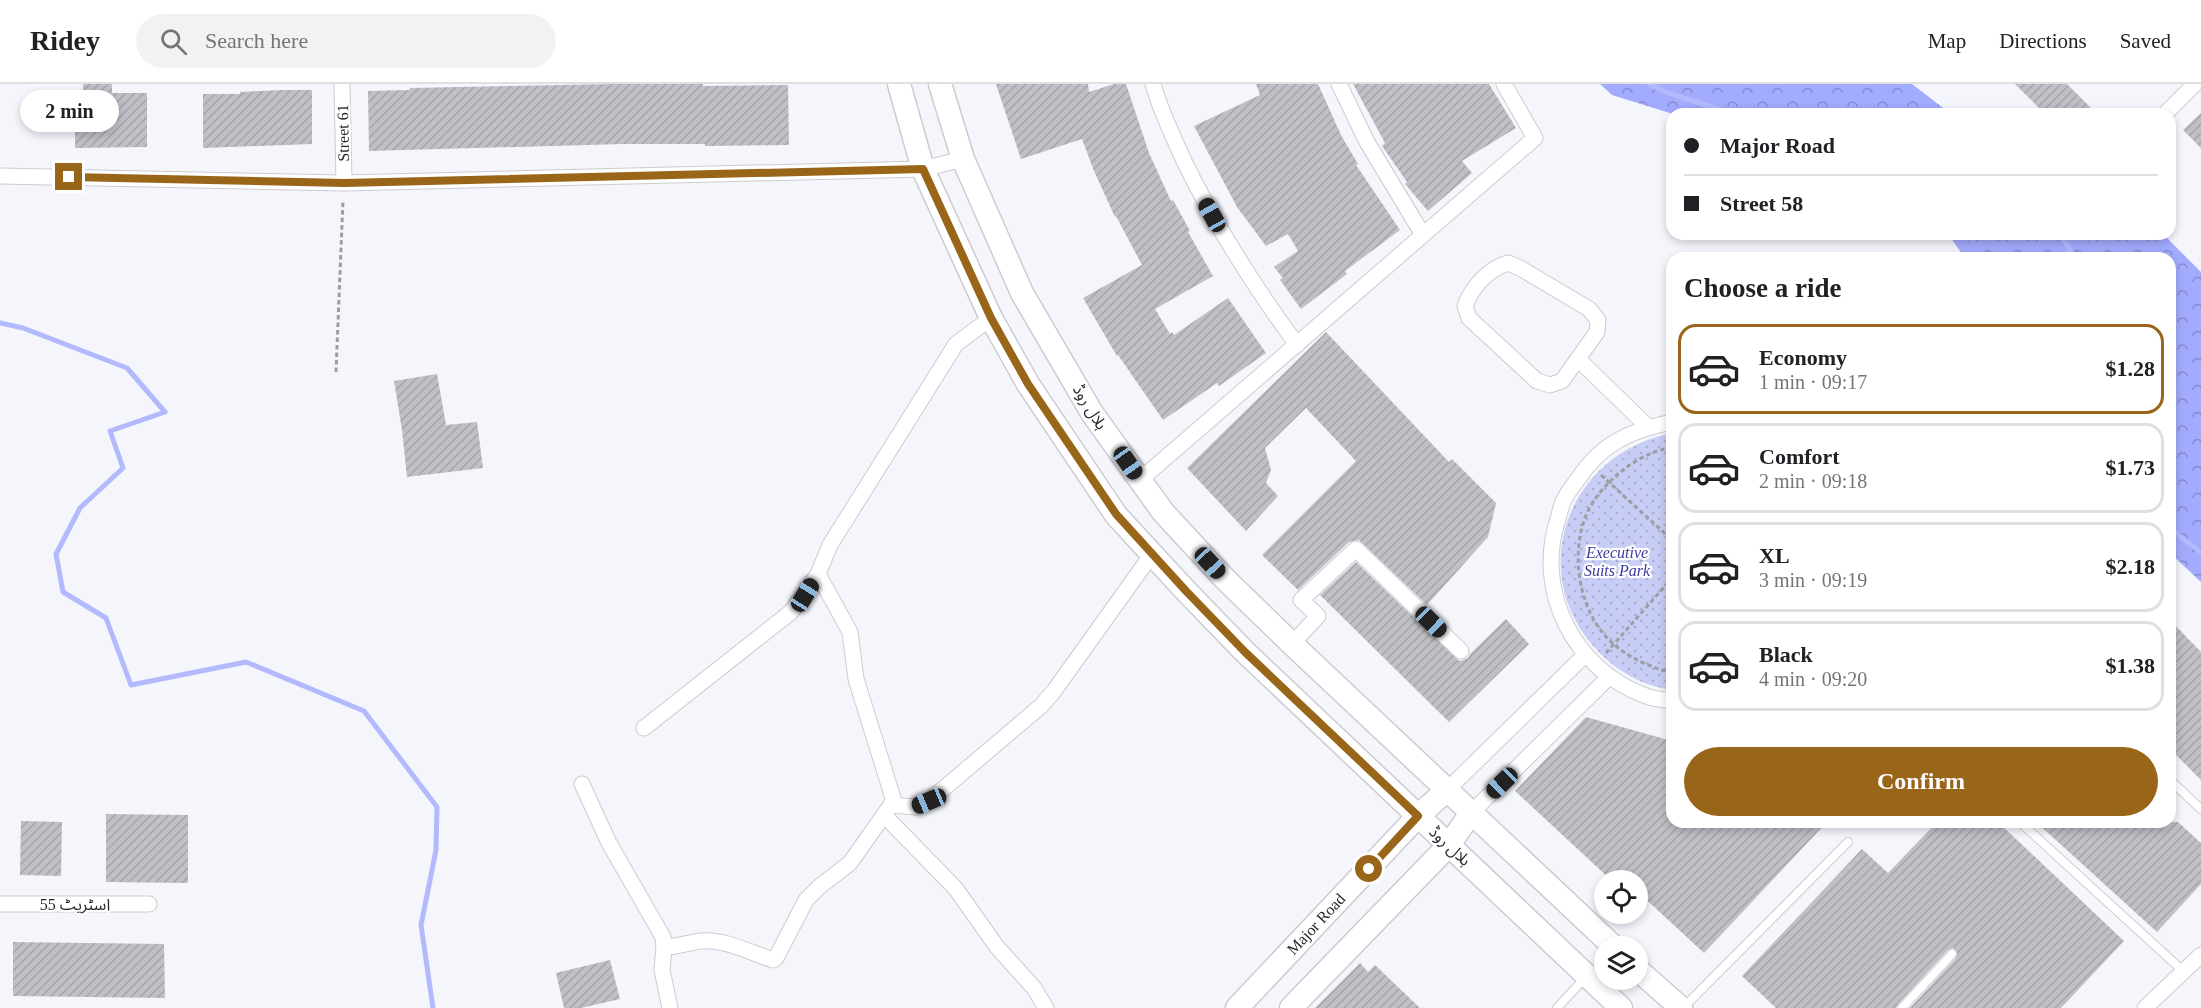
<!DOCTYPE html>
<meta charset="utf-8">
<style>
body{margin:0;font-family:"Times New Roman","Noto Sans Arabic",serif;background:#f2f2f2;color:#202124;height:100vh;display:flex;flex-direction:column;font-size:22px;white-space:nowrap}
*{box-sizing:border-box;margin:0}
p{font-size:20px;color:#757577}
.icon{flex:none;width:33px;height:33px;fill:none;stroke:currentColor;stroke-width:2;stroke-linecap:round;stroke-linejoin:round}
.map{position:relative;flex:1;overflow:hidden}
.sheet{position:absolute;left:1666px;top:168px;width:510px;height:576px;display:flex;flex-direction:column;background:#fff;border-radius:18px;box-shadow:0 3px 9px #0003}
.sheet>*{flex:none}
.top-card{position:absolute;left:1666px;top:24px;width:510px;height:132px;border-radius:18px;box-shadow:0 3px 9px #0003;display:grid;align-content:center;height:132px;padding:0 18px;background:#fff}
.fabs{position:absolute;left:1594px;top:786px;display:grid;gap:12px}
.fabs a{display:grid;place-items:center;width:54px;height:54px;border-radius:50%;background:#fff;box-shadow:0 3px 9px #0003;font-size:30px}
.end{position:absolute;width:27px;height:27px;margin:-14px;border:8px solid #986519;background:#fff;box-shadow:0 0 0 3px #fff}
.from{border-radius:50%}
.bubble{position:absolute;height:42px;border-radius:21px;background:#fff;box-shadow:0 3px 9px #0003;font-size:20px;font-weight:800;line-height:42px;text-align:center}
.car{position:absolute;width:18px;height:36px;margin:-18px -9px;border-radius:8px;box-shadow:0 0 4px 2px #0007;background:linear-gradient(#222 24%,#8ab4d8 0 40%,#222 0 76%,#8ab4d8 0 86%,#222 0)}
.top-card b{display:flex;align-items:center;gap:21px;height:57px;font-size:22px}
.top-card b+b{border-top:2px solid #e0e0e0}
.top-card i{width:15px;height:15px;background:#202124}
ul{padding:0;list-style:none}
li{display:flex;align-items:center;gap:18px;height:90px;margin:0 12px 9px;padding:0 6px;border:3px solid #e0e0e0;border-radius:18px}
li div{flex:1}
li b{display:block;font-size:22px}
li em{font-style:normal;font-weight:800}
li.active{border-color:#986519}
li>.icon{width:54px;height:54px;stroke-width:1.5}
h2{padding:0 18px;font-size:27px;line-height:72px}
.button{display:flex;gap:12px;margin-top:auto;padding:12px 18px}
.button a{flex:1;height:69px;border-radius:36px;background:#986519;color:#fff;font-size:24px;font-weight:800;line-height:69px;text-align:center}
header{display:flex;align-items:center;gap:36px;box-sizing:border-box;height:84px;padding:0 30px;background:#fff;border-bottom:2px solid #e0e0e0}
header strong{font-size:28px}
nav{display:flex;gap:33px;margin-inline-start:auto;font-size:21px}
.search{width:420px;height:54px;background:#f2f2f2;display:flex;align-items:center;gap:15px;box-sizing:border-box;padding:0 21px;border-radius:33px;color:#757577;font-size:22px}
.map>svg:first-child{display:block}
.forest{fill:url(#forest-crowns)}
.park{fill:url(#park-dots)}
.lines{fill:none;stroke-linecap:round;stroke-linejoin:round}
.stream{stroke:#b2bafd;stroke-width:5}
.building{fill:url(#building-hatch)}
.lane-casing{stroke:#cbccd2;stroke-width:10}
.street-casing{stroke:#cbccd2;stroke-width:17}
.secondary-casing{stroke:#cbccd2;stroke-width:25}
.path{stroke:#9d9ea2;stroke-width:3;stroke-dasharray:4.5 3;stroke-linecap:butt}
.lane{stroke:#fff;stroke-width:8}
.street{stroke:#fff;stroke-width:15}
.secondary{stroke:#fff;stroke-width:22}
.route{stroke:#986519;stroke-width:8}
.labels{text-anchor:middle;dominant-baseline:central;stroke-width:4.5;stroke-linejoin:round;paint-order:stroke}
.street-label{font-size:16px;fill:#27282a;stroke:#fff}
.park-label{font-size:16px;font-style:italic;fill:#3d3a98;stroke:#fff}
</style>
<header>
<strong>Ridey</strong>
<div class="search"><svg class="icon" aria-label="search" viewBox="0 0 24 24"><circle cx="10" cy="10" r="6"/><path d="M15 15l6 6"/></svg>Search here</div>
<nav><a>Map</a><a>Directions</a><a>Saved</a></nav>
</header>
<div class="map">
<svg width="2201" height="924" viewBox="0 0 2201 924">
<defs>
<pattern id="forest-crowns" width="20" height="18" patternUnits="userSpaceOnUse" patternTransform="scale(1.5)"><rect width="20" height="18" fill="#a2abfd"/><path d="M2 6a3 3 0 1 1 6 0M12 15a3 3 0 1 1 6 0" fill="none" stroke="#848bcd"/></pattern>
<pattern id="park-dots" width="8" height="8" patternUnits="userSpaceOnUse" patternTransform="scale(1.5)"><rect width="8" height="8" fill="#c7cdf5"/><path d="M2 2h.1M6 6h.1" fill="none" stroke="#abb0d2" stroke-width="1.8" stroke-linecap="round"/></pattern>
<pattern id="building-hatch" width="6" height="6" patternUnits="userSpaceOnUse" patternTransform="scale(1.5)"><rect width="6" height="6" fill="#bfc0c6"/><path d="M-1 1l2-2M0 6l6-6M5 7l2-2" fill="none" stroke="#a4a5aa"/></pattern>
</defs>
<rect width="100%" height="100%" fill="#f5f6fc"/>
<g class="forest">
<polygon points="1600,0 1912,0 1951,30 1673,30 1612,11"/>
<polygon points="1948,150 2163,150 2201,188 2201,498 2171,470 2170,174 1965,174"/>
</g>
<path class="park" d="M1672,349V606C1644,602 1617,588 1597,566C1523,487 1569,369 1672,349Z"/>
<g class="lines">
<g class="stream">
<polyline points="1649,0 1668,9 1734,30"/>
<polyline points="2060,150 2075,174"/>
<polyline points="0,239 23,244 127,284 165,328 110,347 123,384 80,424 56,470 63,508 106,534 131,601 246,578 364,627 437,723 436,766 421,841 433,924"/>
<polyline points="2170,445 2201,468"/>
</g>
</g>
<g class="building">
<polygon points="83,0 112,0 112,9 147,9 147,63 75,64 75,11 83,11"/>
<polygon points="613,0 703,0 703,2 788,1 789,61 705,62 705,60 623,60 369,67 368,7 410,6 410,4"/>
<polygon points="996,0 1088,0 1089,8 1114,0 1126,0 1149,69 1171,117 1173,116 1190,147 1188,148 1213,192 1155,225 1170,250 1172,248 1174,251 1228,214 1266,269 1219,302 1217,299 1163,336 1118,271 1117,272 1083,214 1142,181 1116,132 1115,133 1094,87 1082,55 1021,75"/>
<polygon points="1256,0 1318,0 1342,53 1358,80 1356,81 1400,146 1345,187 1347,190 1301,225 1280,196 1283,194 1274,183 1298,167 1288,150 1266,162 1237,123 1194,42 1260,11"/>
<polygon points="1353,0 1489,0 1516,44 1462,77 1472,89 1428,127 1405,100 1407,98 1382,62 1385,59"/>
<polygon points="2015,0 2067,0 2097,30 2045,30"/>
<polygon points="283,6 312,6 312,60 203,64 203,10 240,10 240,8"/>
<polygon points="2201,29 2201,64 2183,46"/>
<polygon points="1326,248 1449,378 1452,375 1496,419 1488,453 1427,521 1359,456 1349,458 1298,506 1262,471 1356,377 1306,324 1265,364 1271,386 1266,399 1278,412 1246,447 1187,384"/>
<polygon points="437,290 446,341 477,338 483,384 407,393 402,346 394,297"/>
<polygon points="1356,478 1458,576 1461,577 1468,574 1471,569 1506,535 1529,560 1449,638 1320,511"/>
<polygon points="2170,536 2201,568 2201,696 2170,665"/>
<polygon points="1586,633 1672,657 1672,738 1827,738 1704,869 1638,808 1638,796 1611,796 1515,707"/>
<polygon points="106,730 188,731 188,799 106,798"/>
<polygon points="21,737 62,738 61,792 20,791"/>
<polygon points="1937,738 1998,738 2124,857 2061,924 1910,924 1956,874 1957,868 1953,864 1948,866 1898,920 1896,924 1776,924 1742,892 1862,765 1888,789"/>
<polygon points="2036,738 2178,738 2201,759 2201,800 2157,848"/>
<polygon points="13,858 164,860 165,914 13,912"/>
<polygon points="610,876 620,915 581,924 564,924 556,889"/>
<polygon points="1360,879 1368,888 1375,881 1420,924 1315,924"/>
</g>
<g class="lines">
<g class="lane-casing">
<g id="lane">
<polyline points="2170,696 2201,725"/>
<polyline points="2020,738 2183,887"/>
<polyline points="1684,923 1848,758"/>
<polyline points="1557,924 1585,894"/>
<polyline points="1902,924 1952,870"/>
</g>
</g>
<g class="street-casing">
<g id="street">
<polyline points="342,0 344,99"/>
<path d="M1153,0C1160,26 1173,52 1184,77C1216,143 1254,202 1297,261"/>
<polyline points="1339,0 1367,58 1423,151"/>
<polyline points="2165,30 2195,0"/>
<polyline points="0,92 344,99 923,85 963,75"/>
<path d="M1508,179L1520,184L1589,225L1598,236L1597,248L1562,297L1550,301L1537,297L1469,234L1465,222C1472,203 1488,185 1508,179Z"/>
<polyline points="1578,275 1648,343"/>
<path d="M1672,338C1653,342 1634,347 1617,357C1601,366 1588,380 1578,395C1574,401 1568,407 1565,414C1561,420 1560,428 1558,435C1534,507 1574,586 1646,612C1654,615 1664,616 1672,617"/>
<polyline points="1140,396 1535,54 1504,0"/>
<polyline points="1292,560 1318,532 1301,516 1356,465 1461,567"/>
<polyline points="644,644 791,528 818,490 830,461 956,260 991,234"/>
<polyline points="582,700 609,759 663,853 664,863 662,886 670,924"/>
<polyline points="1447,706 1585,571"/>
<polyline points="891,721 915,723 929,717 1041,622 1054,607 1152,470"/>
<polyline points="1471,729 1609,593"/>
<polyline points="884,731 956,805 997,863 1034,904 1046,924"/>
<polyline points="0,820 149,820"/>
<path d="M664,863C678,863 689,858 702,857C725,855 751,869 773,876L776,874L806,816L819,803L850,779L891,721L893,714L856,595L850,548L818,490"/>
<polyline points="2145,924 2201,871"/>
</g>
</g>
<g class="secondary-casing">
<g id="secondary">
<polyline points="899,0 923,85 991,234 1028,300 1116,431 1186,507 1245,568 1621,924"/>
<polyline points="940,0 963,75 1022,209 1092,329 1163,428 1226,496 1292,560 1613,862"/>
<polyline points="1638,886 1681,924"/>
<polyline points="1237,924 1418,732 1447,706"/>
<polyline points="1291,924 1449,761 1471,729"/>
</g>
</g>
<g class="path">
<polyline points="336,288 343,116"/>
<path d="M1672,364C1655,365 1636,376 1623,386C1609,397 1596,411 1588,427C1568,469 1579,533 1616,562C1633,576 1651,583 1672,589"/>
<polyline points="1601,391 1672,456"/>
<polyline points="1672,466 1671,474 1672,481"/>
<polyline points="1606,569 1672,494"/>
</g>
<use href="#lane" class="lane"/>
<use href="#street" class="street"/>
<use href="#secondary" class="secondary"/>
</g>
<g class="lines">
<polyline class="route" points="69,93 344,99 923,85 991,234 1028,300 1116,430 1186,507 1245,568 1418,732 1369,785"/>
</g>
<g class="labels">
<g class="street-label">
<text transform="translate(343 49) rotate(-91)">Street 61</text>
<text transform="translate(1090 323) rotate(58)">ہلال روڈ</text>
<text transform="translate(1450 762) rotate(43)">ہلال روڈ</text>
<text x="75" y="820">اسٹریٹ 55</text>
<text transform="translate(1316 840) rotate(-47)">Major Road</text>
</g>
<g class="park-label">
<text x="1617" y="468">Executive<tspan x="1617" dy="18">Suits Park</tspan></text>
</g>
</g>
</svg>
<div class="fabs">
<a><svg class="icon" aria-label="locate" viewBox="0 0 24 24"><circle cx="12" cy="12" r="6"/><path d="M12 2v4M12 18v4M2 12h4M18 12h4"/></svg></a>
<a><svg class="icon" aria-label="layers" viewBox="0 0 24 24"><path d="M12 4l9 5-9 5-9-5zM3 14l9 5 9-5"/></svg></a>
</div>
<i class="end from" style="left:1369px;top:785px"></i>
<i class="end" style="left:69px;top:93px"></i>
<div class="bubble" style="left:20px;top:6px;width:99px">2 min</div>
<i class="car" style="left:1212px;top:131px;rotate:331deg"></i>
<i class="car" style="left:1128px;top:379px;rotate:145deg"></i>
<i class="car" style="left:1210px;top:479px;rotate:137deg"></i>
<i class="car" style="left:805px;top:511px;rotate:32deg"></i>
<i class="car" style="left:1431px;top:538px;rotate:134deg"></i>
<i class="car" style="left:1502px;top:699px;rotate:226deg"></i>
<i class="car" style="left:929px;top:717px;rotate:247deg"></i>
<div class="top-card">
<b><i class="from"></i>Major Road</b>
<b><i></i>Street 58</b>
</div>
<section class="sheet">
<h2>Choose a ride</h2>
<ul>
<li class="active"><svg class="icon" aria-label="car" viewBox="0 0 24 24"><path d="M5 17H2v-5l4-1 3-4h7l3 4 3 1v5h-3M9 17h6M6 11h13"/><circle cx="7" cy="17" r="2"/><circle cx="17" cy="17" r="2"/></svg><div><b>Economy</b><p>1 min · 09:17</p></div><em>$1.28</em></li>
<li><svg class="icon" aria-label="car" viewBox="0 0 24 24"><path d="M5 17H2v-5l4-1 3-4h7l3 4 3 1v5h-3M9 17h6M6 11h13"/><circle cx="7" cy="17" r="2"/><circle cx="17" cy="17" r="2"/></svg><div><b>Comfort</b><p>2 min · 09:18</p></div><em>$1.73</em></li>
<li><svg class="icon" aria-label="car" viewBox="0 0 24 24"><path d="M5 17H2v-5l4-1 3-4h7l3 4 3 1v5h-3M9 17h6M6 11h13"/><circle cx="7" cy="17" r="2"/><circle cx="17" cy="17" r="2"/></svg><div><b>XL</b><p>3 min · 09:19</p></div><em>$2.18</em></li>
<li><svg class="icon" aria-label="car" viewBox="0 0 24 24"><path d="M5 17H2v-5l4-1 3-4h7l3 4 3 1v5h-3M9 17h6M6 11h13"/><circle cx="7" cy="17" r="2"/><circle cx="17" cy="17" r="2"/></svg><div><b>Black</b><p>4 min · 09:20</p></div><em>$1.38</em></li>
</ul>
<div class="button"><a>Confirm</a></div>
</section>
</div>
